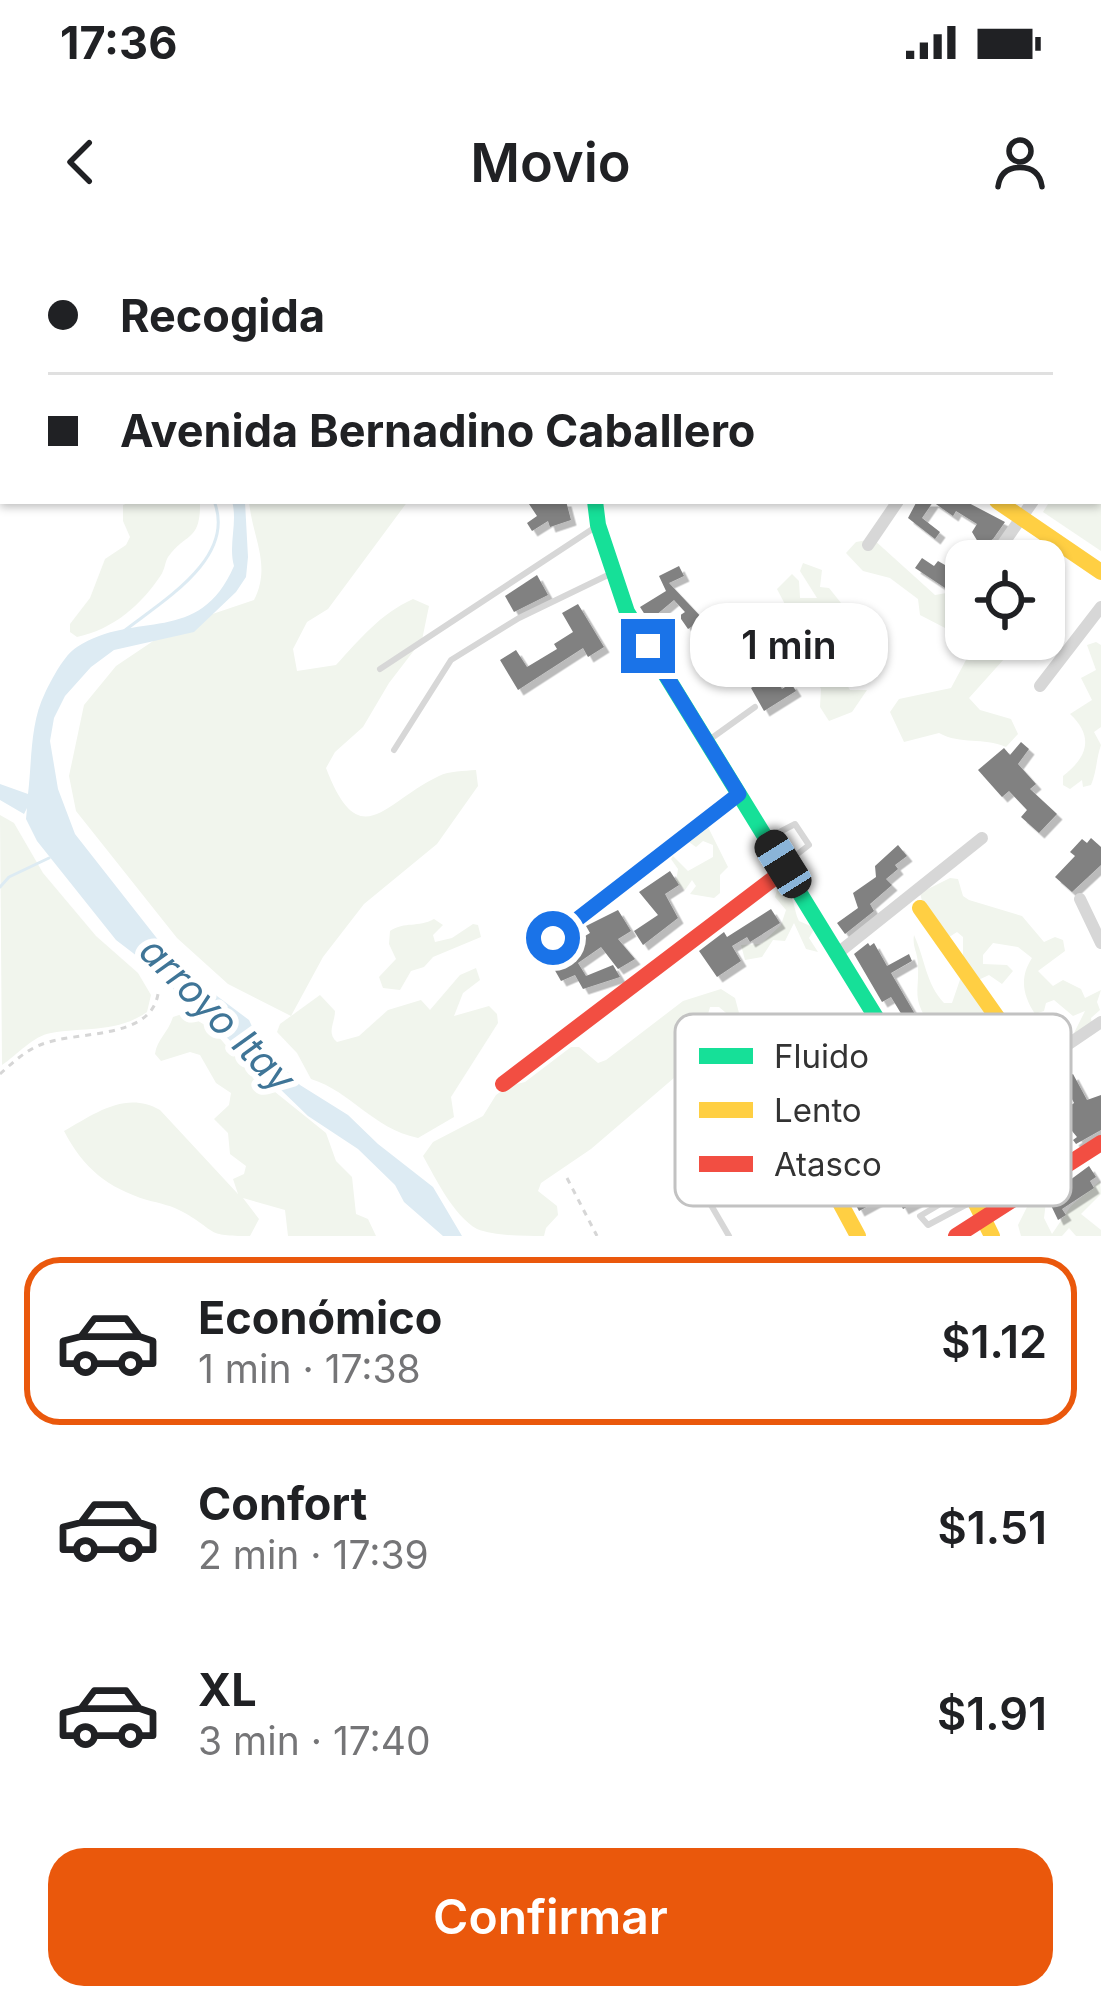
<!DOCTYPE html>
<html lang="es">
<meta charset="utf-8">
<style>
body{margin:0;font-family:Inter,sans-serif;background:#f2f2f2;color:#202124;height:100vh;display:flex;flex-direction:column;font-size:45px;white-space:nowrap}
*{box-sizing:border-box;margin:0}
p{font-size:39px;color:#757577}
.icon{flex:none;width:66px;height:66px;fill:none;stroke:currentColor;stroke-width:2;stroke-linecap:round;stroke-linejoin:round}
.map{position:relative;height:996px;overflow:hidden}
.side{display:flex;flex-direction:column;background:#fff;flex:1}
.side>*{flex:none}
.banner{position:absolute;left:0px;top:0px;width:1101px;height:264px;box-shadow:0 3px 9px #0004;display:grid;align-content:center;height:264px;padding:0 48px;background:#fff}
.tools{position:absolute;left:945px;top:300px;display:grid;gap:24px}
.tools a{display:grid;place-items:center;width:120px;height:120px;border-radius:24px;background:#fff;box-shadow:0 3px 9px #0004;font-size:60px}
.end{position:absolute;width:54px;height:54px;margin:-27px;border:15px solid #1a73e8;background:#fff;box-shadow:0 0 0 6px #fff}
.from{border-radius:50%}
.bubble{position:absolute;height:84px;border-radius:36px;background:#fff;box-shadow:0 3px 9px #0004;font-size:39px;font-weight:600;line-height:84px;text-align:center}
.car{position:absolute;width:36px;height:72px;margin:-36px -18px;border-radius:15px;box-shadow:0 0 9px 3px #0007;background:linear-gradient(#222 24%,#8ab4d8 0 40%,#222 0 76%,#8ab4d8 0 86%,#222 0)}
.banner b{display:flex;align-items:center;gap:42px;height:114px;font-size:45px}
.banner b+b{border-top:3px solid #e0e0e0}
.banner i{width:30px;height:30px;background:#202124}
ul{padding:21px 0 0;list-style:none}
li{display:flex;align-items:center;gap:36px;height:168px;margin:0 24px 18px;padding:0 24px;border:6px solid transparent;border-radius:36px}
li div{flex:1}
li b{display:block;font-size:45px}
li em{font-style:normal;font-weight:600}
li.active{border-color:#ea580c}
li>.icon{width:108px;height:108px;stroke-width:1.5}
.cta{display:flex;gap:24px;margin-top:auto;padding:24px 48px}
.cta a{flex:1;height:138px;border-radius:36px;background:#ea580c;color:#fff;font-size:48px;font-weight:600;line-height:138px;text-align:center}
.status{display:flex;justify-content:space-between;align-items:center;height:84px;padding:0 60px;background:#fff;direction:ltr}
.status svg{height:33px;fill:currentColor}
header{display:flex;justify-content:space-between;align-items:center;height:156px;padding:0 48px;background:#fff;font-size:54px;font-weight:600}
.map>svg:first-child{display:block}
.green{fill:#f1f5ed}
.water{fill:#ddebf3}
.lines{fill:none;stroke-linecap:round;stroke-linejoin:round}
.stream{stroke:#ddebf3;stroke-width:3}
.building{fill:#818181;filter:url(#shadow)}
.path{stroke:#d6d6d6;stroke-width:3;stroke-dasharray:6 6;stroke-linecap:butt}
.lane{stroke:#d7d7d7;stroke-width:6}
.street{stroke:#d7d7d7;stroke-width:12}
.fast{stroke:#16e098;stroke-width:16}
.slow{stroke:#ffcf43;stroke-width:16}
.jam{stroke:#f24e42;stroke-width:16}
.route{stroke:#1a73e8;stroke-width:15}
.labels{text-anchor:middle;dominant-baseline:central;stroke-width:12;stroke-linejoin:round;paint-order:stroke}
.water-label{font-size:39px;font-style:italic;fill:#3f7597;stroke:#fff}
.key{fill:#fff;stroke:#c2c2c2;stroke-width:3}
.key-label{font-size:33px;fill:#333}
</style>
<div class="status"><b>17:36</b><svg viewBox="0 0 49 12"><path d="M0 12V9h3v3zM5 12V6h3v6zM10 12V3h3v9zM15 12V0h3v12zM26 1h20v11H26zM47 4h2v5h-2z"/></svg></div>
<header><svg class="icon" aria-label="back" viewBox="0 0 24 24"><path d="M15 5l-7 7 7 7"/></svg>Movio<svg class="icon" aria-label="person" viewBox="0 0 24 24"><circle cx="12" cy="8" r="4"/><path d="M4 21q1-7 8-7t8 7"/></svg></header>
<div class="map">
<svg width="1101" height="996" viewBox="0 0 1101 996">
<defs>
<filter id="shadow"><feDropShadow dx="5.5" dy="5.5" stdDeviation="0" flood-color="#0004"/></filter>
</defs>
<rect width="100%" height="100%" fill="#fff"/>
<g class="green">
<polygon points="1101,188 1101,311 1043,272 1050,261 1098,261"/>
<path d="M133,261H200C201,302 186,292 168,317C165,322 165,329 161,335C141,365 114,389 77,397L70,392V384L90,358L105,319L126,305L130,297L123,281V265Z"/>
<path d="M249,261H408L328,369L307,382L293,409L297,431L336,425C360,399 380,374 413,359L429,366L422,400L389,443L363,487L335,512L326,528C360,617 385,561 439,536C449,531 464,531 476,530L478,546L437,604L364,664L323,717L291,776L228,744L177,698L76,571L69,536L84,465L116,426L174,387L254,360C272,325 252,297 249,261Z"/>
<polygon points="873,299 935,355 952,352 960,340 966,344 966,354 958,366 962,383 957,389 949,390 920,375 918,359 890,338 863,331 846,313 856,302"/>
<path d="M803,323L822,330L820,347L829,348L845,368C840,388 858,400 852,426L845,428L842,436L850,450H867L852,472L829,481L820,467L821,449L803,411L808,388L789,372L777,349L792,334L799,341L800,358H817L800,331Z"/>
<path d="M985,399H1022L969,458L980,470L1011,479L1018,494L1006,507C983,497 961,505 939,493L904,502L890,472L899,459L951,448L966,420Z"/>
<path d="M1096,402L1101,405V487L1094,492L1101,505C1096,519 1097,531 1091,545L1083,547L1082,540L1070,549L1063,545V536C1088,517 1094,496 1070,474L1092,460L1081,438L1096,430L1087,405Z"/>
<path d="M0,575L14,583L43,633L96,696L138,733L151,755L147,772C117,793 85,787 51,793C33,796 17,815 2,825Z"/>
<polygon points="695,581 708,587 728,627 720,635 720,653 714,658 690,654 696,646 692,640 685,650 676,642 678,629 671,619 673,616 688,631 713,617 713,605 703,601 696,607 686,600 685,590"/>
<path d="M950,638L958,639L963,656L969,660L1022,676L1044,702L1055,697L1063,700L1065,711L1038,731L1053,746L1063,740L1081,749L1085,758L1101,750L1097,762L1100,770L1091,778L1092,785L1074,793L1085,771L1073,776L1054,760L1046,763L1044,771L1035,774C1023,755 1019,738 1032,718L1018,707L993,703L983,715V724L1007,725L1013,731L1002,744L989,735L974,742L990,782L977,792L960,794L952,809L968,827L985,828L995,842L994,851L957,878L951,873L970,859L981,838L959,844L951,830L926,823L924,815C939,810 950,808 952,791L947,784H929C912,756 919,755 918,725C918,713 912,707 914,695C925,719 926,744 944,763H952L963,731V697L957,692L943,701L924,669L920,653Z"/>
<path d="M777,650C797,652 792,667 799,681L815,688L809,698L818,712L806,709L794,683L785,701L773,700L762,717L745,720L741,705L761,704L781,685L786,670L775,657Z"/>
<path d="M434,679L443,685L433,695L435,702L452,698L473,684L478,685L481,697L433,717L424,727L411,731L400,750L383,748L379,737L396,719L389,704L390,691C405,681 418,688 434,679Z"/>
<path d="M476,728L480,740L463,753L454,776L489,766L497,774L498,783L451,857L454,877L418,898C372,888 352,852 311,839L297,813L277,792L280,784L320,755L335,771C335,783 326,793 337,802L359,796L388,770L421,760L430,770L460,735Z"/>
<path d="M721,749L735,758L739,773L732,778L719,767H710L708,774L720,796L716,802L591,909L541,943L538,951L557,966L558,975L546,988L544,996C524,996 494,996 477,989C453,975 436,939 423,916L433,902L483,876L496,855L509,846L525,842L571,807H579L598,823L606,820L683,761Z"/>
<path d="M185,773L213,790L244,827L326,893L336,921L352,937L356,974L368,979L376,996H288L285,970L243,958L259,979L250,996C204,996 219,992 183,972C173,966 159,963 147,960C108,948 83,928 64,891C94,874 126,850 160,870L238,954L233,939L244,934L246,926L230,914L228,893L214,879L229,865L231,853L216,843L200,815L190,812L161,821L155,814C157,799 168,793 173,777Z"/>
<polygon points="1100,941 1101,954 1081,974 1101,990 1101,996 1076,996 1069,988 1062,996 1021,996 1018,985 1029,963 1046,962 1044,978 1052,994 1071,966"/>
</g>
<path class="water" d="M232,261L245,262L248,317L246,337L236,352L194,392L114,410L91,427L65,456L54,478L50,501L58,549L75,594L181,729L249,780L258,799L300,845L348,875L378,904L433,947L462,996H443L404,962L395,945L358,909L308,876L220,791L186,765L163,736L116,700L37,601L26,579L27,568L24,574L0,560V544L28,554C32,521 30,483 45,453C52,439 64,415 77,407C136,369 199,407 234,326C228,304 238,283 232,261Z"/>
<g class="lines">
<g class="stream">
<polyline points="0,156 3,160"/>
<path d="M124,391C162,361 237,318 214,261"/>
<polyline points="0,647 9,637 49,618"/>
</g>
</g>
<g class="building">
<polygon points="527,261 566,261 571,280 550,287 548,281 532,291 527,283 537,276"/>
<polygon points="917,261 965,261 1005,282 993,299 981,307 972,292 977,284 956,271 953,276 933,262 922,278 940,292 935,299 908,278"/>
<polygon points="951,316 964,325 951,352 915,328 922,318 934,326 938,321 945,325"/>
<polygon points="679,326 684,336 669,343 703,379 688,389 679,376 685,372 674,360 649,381 640,367 666,351 659,336"/>
<polygon points="537,335 548,355 514,372 505,356"/>
<polygon points="578,364 604,407 588,417 583,408 518,450 500,420 516,410 527,427 557,409 554,404 573,392 562,373"/>
<polygon points="773,435 782,449 791,443 796,451 764,471 751,448"/>
<polygon points="1021,502 1029,509 1018,524 1036,544 1030,549 1057,574 1039,593 1021,577 1027,570 1009,551 1002,557 978,530 1004,508 1010,515"/>
<polygon points="1091,598 1101,607 1101,625 1072,652 1055,637 1075,616 1070,612 1082,599 1087,603"/>
<polygon points="898,605 907,616 895,625 898,629 886,639 892,645 870,664 874,671 845,694 837,683 858,668 853,653 876,637 875,626"/>
<polygon points="670,631 679,645 665,654 678,678 643,705 634,691 658,675 639,652"/>
<polygon points="771,669 780,683 750,702 747,697 732,706 741,721 717,737 699,711 724,692 727,697"/>
<polygon points="618,670 631,691 618,699 635,719 618,729 601,707 578,723 586,736 613,725 620,737 583,749 575,735 561,741 553,727 573,715 568,706 590,693 586,686"/>
<polygon points="868,703 870,706 874,703 887,726 909,714 912,721 891,733 926,793 940,784 951,800 939,808 935,802 921,814 910,800 906,802 896,785 905,780 891,757 882,762 854,714"/>
<polygon points="1073,834 1087,860 1101,855 1101,890 1076,904 1073,900 1077,897 1058,874 1074,863 1062,840"/>
<polygon points="918,899 943,948 903,969 894,952 859,971 842,939"/>
<polygon points="1089,926 1096,937 1090,941 1094,948 1062,969 1066,975 1058,980 1047,957"/>
</g>
<g class="lines">
<g class="path">
<path d="M0,834C12,823 25,811 40,805C75,790 150,801 158,754"/>
<polyline points="567,938 597,996"/>
</g>
<g class="lane">
<polyline points="236,0 241,3"/>
<polyline points="380,429 597,286"/>
<polyline points="709,500 755,467"/>
<polyline points="394,510 451,420 519,378 610,334"/>
<polyline points="777,592 793,618"/>
<polyline points="770,597 795,584 809,605 786,623"/>
<polyline points="687,909 704,953 729,996"/>
<polyline points="964,950 920,976 928,985 971,962"/>
</g>
<g class="street">
<polyline points="706,0 706,3"/>
<polyline points="817,0 818,3"/>
<polyline points="1035,0 1039,3"/>
<polyline points="1077,3 1079,0"/>
<polyline points="1098,47 1101,49"/>
<polyline points="1098,170 1101,166"/>
<polyline points="868,305 898,261"/>
<polyline points="991,321 1033,261"/>
<polyline points="954,375 966,358"/>
<polyline points="1040,446 1101,367"/>
<polyline points="1080,659 1101,703"/>
<polyline points="553,699 739,553"/>
<polyline points="838,713 982,598"/>
<polyline points="939,892 1101,782"/>
</g>
<g class="fast">
<polyline points="563,0 563,3"/>
<polyline points="595,261 598,285 627,372 882,787"/>
</g>
<g class="slow">
<polyline points="997,261 1101,332"/>
<polyline points="920,668 1033,828"/>
<polyline points="882,787 926,863 992,996"/>
<polyline points="755,805 858,996"/>
</g>
<g class="jam">
<polyline points="503,844 786,629"/>
<polyline points="956,996 1101,903"/>
</g>
</g>
<g class="lines">
<polyline class="route" points="553,698 739,554 648,406"/>
</g>
<g class="labels">
<g class="water-label">
<text transform="translate(218 774) rotate(45)">arroyo Itay</text>
</g>
</g>
<rect x="675" y="774" width="396" height="192" rx="18" class="key"/>
<rect x="699" y="808" width="54" height="16" fill="#16e098"/>
<rect x="699" y="862" width="54" height="16" fill="#ffcf43"/>
<rect x="699" y="916" width="54" height="16" fill="#f24e42"/>
<g class="key-label">
<text x="774" y="828">Fluido</text>
<text x="774" y="882">Lento</text>
<text x="774" y="936">Atasco</text>
</g>
</svg>
<div class="tools">
<a><svg class="icon" aria-label="locate" viewBox="0 0 24 24"><circle cx="12" cy="12" r="6"/><path d="M12 2v4M12 18v4M2 12h4M18 12h4"/></svg></a>
</div>
<i class="end from" style="left:553px;top:698px"></i>
<i class="end" style="left:648px;top:406px"></i>
<div class="bubble" style="left:690px;top:363px;width:198px">1 min</div>
<i class="car" style="left:783px;top:624px;rotate:328deg"></i>
<div class="banner">
<b><i class="from"></i>Recogida</b>
<b><i></i>Avenida Bernadino Caballero</b>
</div>
</div>
<section class="side">
<ul>
<li class="active"><svg class="icon" aria-label="car" viewBox="0 0 24 24"><path d="M5 17H2v-5l4-1 3-4h7l3 4 3 1v5h-3M9 17h6M6 11h13"/><circle cx="7" cy="17" r="2"/><circle cx="17" cy="17" r="2"/></svg><div><b>Económico</b><p>1 min · 17:38</p></div><em>$1.12</em></li>
<li><svg class="icon" aria-label="car" viewBox="0 0 24 24"><path d="M5 17H2v-5l4-1 3-4h7l3 4 3 1v5h-3M9 17h6M6 11h13"/><circle cx="7" cy="17" r="2"/><circle cx="17" cy="17" r="2"/></svg><div><b>Confort</b><p>2 min · 17:39</p></div><em>$1.51</em></li>
<li><svg class="icon" aria-label="car" viewBox="0 0 24 24"><path d="M5 17H2v-5l4-1 3-4h7l3 4 3 1v5h-3M9 17h6M6 11h13"/><circle cx="7" cy="17" r="2"/><circle cx="17" cy="17" r="2"/></svg><div><b>XL</b><p>3 min · 17:40</p></div><em>$1.91</em></li>
</ul>
<div class="cta"><a>Confirmar</a></div>
</section>
